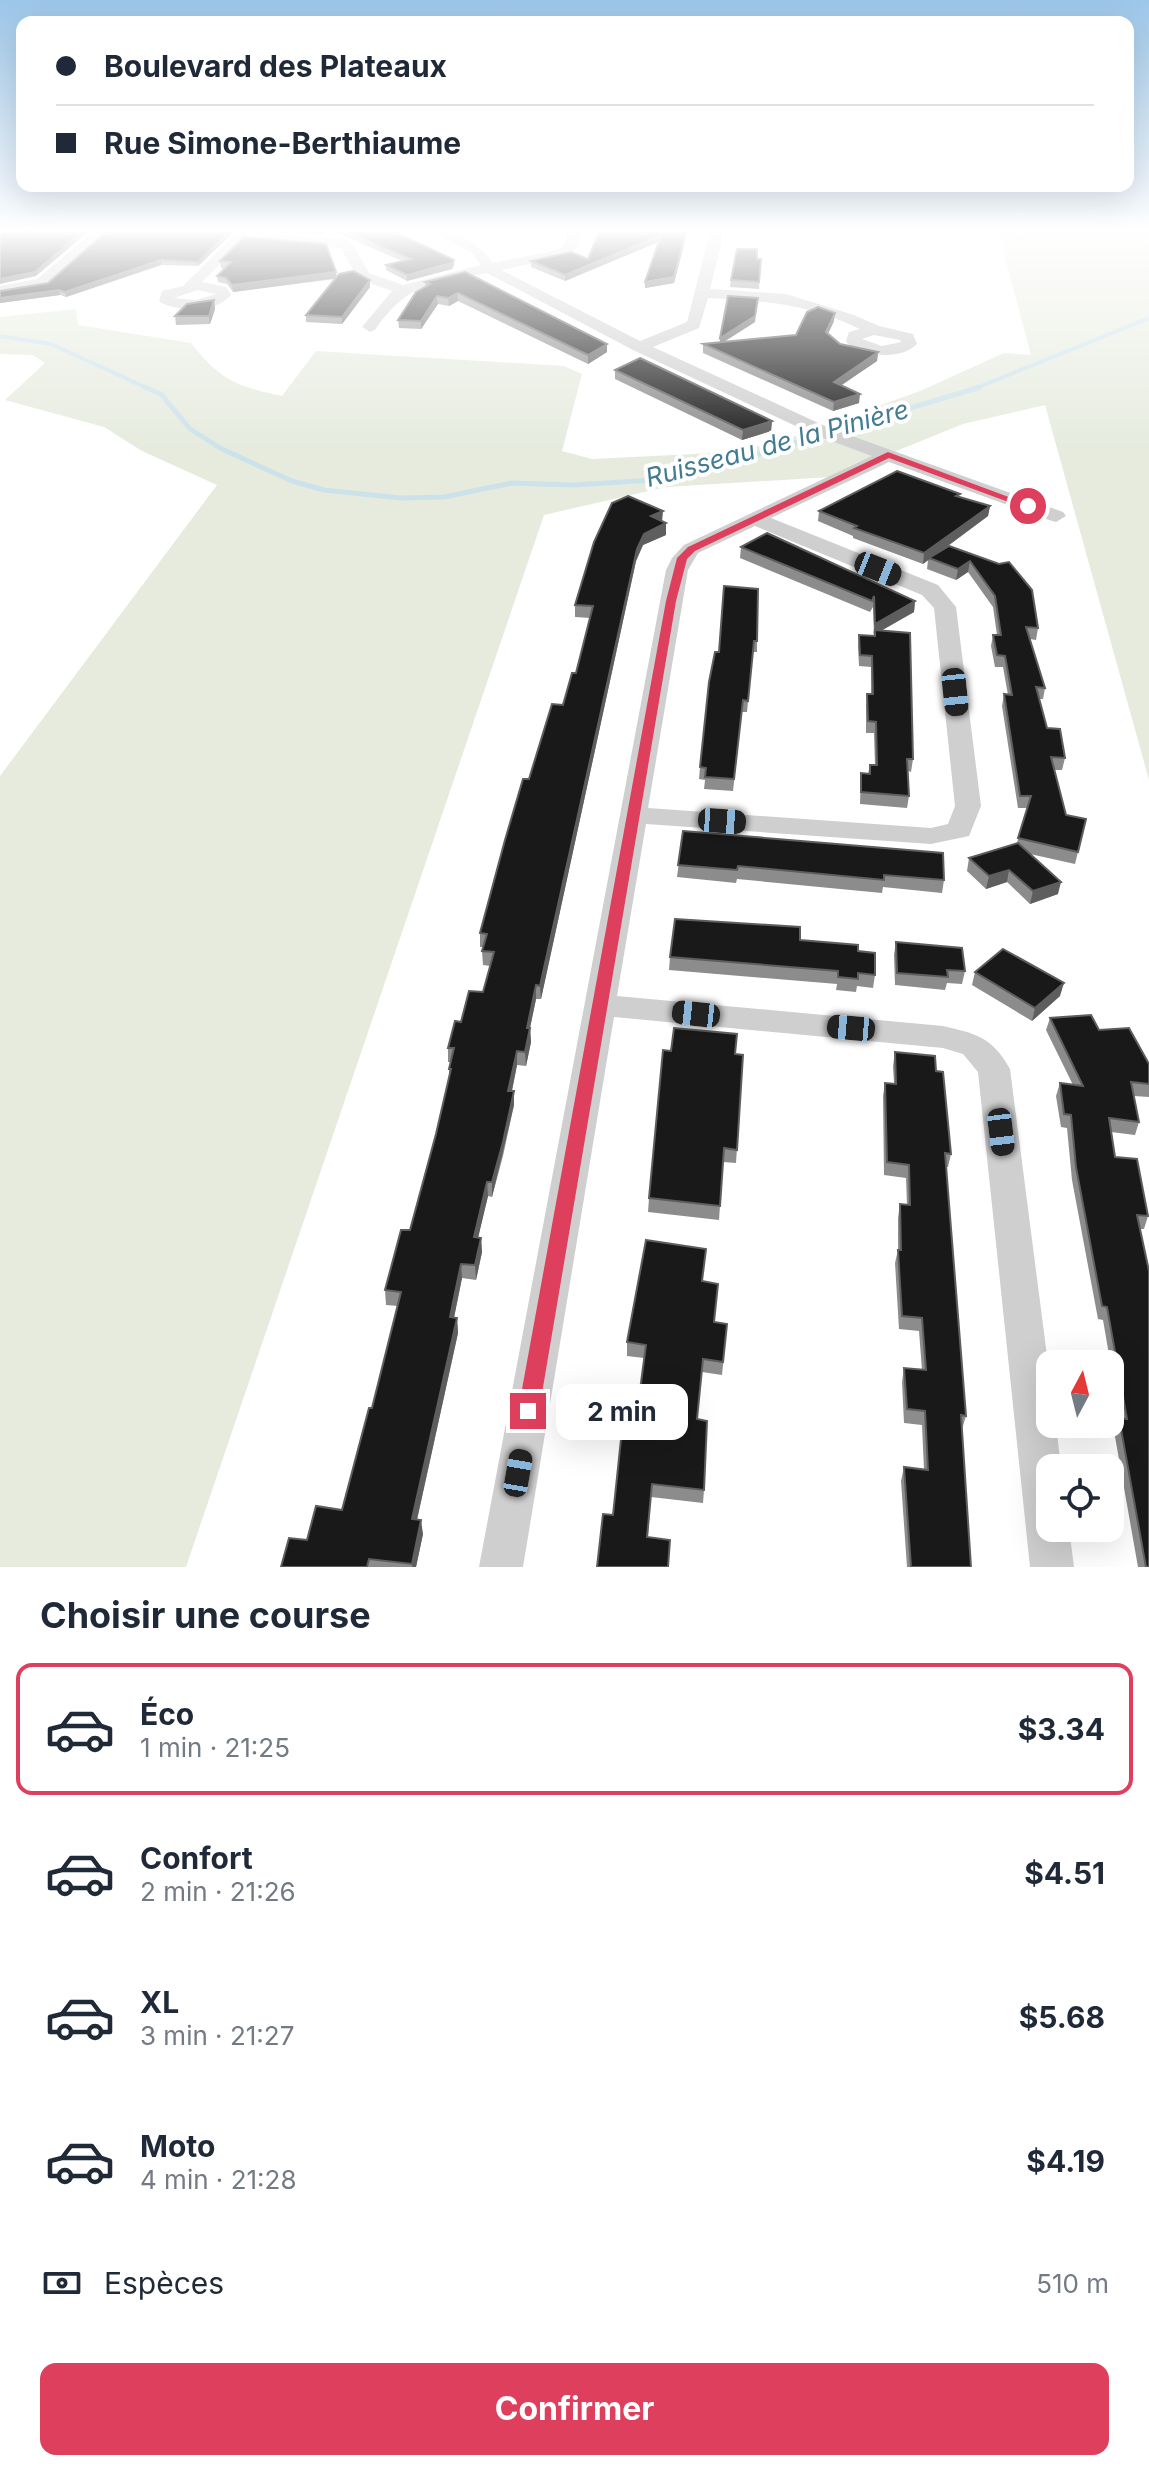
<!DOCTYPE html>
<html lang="fr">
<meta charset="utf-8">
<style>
body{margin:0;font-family:Inter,sans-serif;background:#f6f6f7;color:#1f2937;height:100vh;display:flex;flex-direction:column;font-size:30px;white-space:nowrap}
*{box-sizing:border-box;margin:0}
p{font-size:26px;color:#747a83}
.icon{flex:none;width:44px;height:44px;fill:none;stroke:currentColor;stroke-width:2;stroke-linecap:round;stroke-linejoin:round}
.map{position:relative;height:1567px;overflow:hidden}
.sheet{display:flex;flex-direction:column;background:#fff;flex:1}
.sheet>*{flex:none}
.hud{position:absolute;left:16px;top:16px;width:1118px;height:176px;border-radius:16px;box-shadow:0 8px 32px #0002;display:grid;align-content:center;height:176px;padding:0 40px;background:#fff}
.needle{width:52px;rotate:7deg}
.controls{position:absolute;left:1036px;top:1350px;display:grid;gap:16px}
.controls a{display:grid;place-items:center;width:88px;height:88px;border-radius:16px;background:#fff;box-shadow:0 8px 32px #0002;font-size:40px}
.end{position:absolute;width:36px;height:36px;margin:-18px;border:10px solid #de3f5d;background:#fff;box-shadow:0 0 0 4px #fff}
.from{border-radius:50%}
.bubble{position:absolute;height:56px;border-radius:16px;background:#fff;box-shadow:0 8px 32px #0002;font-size:26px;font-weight:700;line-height:56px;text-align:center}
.car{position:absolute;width:24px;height:48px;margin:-24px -12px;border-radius:10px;box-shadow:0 0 6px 2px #0007;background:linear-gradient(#222 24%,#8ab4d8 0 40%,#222 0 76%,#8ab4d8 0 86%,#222 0)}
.hud b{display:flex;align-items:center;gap:28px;height:76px;font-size:30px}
.hud b+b{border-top:2px solid #e0e1e3}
.hud i{width:20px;height:20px;background:#1f2937}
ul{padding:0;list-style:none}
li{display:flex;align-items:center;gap:24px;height:132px;margin:0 16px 12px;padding:0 24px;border:4px solid transparent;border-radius:16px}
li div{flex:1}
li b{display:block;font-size:30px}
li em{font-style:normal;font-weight:700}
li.selected{border-color:#de3f5d}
li>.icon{width:72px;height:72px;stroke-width:1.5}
h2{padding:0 40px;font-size:36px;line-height:96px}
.pay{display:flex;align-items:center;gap:20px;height:88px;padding:0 40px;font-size:30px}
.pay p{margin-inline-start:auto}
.button{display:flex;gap:16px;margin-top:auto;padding:16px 40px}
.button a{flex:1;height:92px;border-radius:16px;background:#de3f5d;color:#fff;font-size:32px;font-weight:700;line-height:92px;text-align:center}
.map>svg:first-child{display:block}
.green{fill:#e6ebde}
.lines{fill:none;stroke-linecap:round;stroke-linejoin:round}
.stream-far1{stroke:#cce2ea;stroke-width:4}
.stream{stroke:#cce2ea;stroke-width:5}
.minor{fill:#cfcfcf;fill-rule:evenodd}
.wall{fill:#8c8c8c}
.shaded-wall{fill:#5e5e5e}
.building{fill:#191919;stroke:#5e5e5e;stroke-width:2}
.route{fill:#de3f5d}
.labels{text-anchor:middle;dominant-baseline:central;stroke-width:8;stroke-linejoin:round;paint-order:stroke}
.far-water-label{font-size:26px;font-style:italic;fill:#427c92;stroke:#fff}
</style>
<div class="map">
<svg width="1149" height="1567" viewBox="0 0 1149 1567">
<rect width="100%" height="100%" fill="#fff"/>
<path class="green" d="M998,232H1149V780L1045,405L963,424L832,477L666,487L544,515L186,1567H0V776L217,485L142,451L104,427L5,400L45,363L33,355L0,354V317L76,309L78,325L191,343C221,381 237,386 282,396L316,351L564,366L582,374L562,451L592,459L735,452L796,436L920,391L1004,353L1031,355Z"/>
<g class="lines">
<g class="stream-far1">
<polyline points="0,336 51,344 149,389"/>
<polyline points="974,389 1149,318"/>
</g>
<polyline class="stream" points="144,387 161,394 190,429 222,449 292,481 324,490 401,498 444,497 512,483 573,485 654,480 742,459 980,387"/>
<g class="minor">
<polygon points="93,232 108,232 47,285 0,294 0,286 37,279"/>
<path d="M237,232L345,239L352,243L369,273L403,285L481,265L471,252L432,232C459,232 478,242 493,263L557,250L564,246L567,232H581L577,248L566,256L501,270L640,341L687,322L710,232H724L710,289L786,294L854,315L879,326L913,334L917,344C899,361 868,356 848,344L846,341L849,332L860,329C806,303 766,301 708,298L699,328L653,347L827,427L1063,512L1066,516L1056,522L1049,520L889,462L771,518L938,585L956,607L981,806L969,836L931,844L646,824L617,996L943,1026C977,1034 992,1037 1010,1069L1050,1379V1424H1056L1061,1468H1050V1528H1069L1074,1567H1030L978,1072L963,1054L943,1048L614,1017L523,1567H479L666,570L672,558L684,545L872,456L815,435L633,350L487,273C433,284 409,281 375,330L370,332L362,327L392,291L358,279L341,248L244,240L202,282L226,287L231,295C213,314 184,312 161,303L159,300L162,291L183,286ZM198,290L216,294L196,300L174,298ZM874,335L900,340L901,342L882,346L862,339ZM755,526L922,595L934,608L955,806L948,824L931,828L648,808L688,570L698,553Z"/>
</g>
</g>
<g class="wall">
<polygon points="106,232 234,232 198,266 161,265 66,297 60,295 0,303 0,291 48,283"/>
<polygon points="282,232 323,232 324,235"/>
<polygon points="335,232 395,232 454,265 452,269 407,281 386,270 386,265 402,261"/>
<polygon points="599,232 687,232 674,283 645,288 645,282 659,241 565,281 531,267 531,261 588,259"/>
<polygon points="244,237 336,277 370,280 370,287 342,324 306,322 306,315 335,279 233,292 227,284 218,282 217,276 225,268 221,268 220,261"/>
<polygon points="757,259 761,259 759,289 730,287 731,280"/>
<polygon points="465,272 607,352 588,364 458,301 449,306 438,304 421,329 399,328 398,320 425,287 425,282"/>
<polygon points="214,300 215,309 210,324 176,325 175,316"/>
<polygon points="834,321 828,334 840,344 878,352 877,361 841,385 859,403 833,411 703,353 703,344 720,342 720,338 755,322 724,342 796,335"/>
<polygon points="615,370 772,421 771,431 742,440 615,379"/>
<polygon points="960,497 990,506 988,516 944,549 999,564 1038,628 1036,640 1030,639 1045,688 1043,699 1039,699 1047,728 1065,758 1062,770 1054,770 1066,815 1086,819 1075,864 1030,854 1058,894 1030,904 1007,882 986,889 967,871 969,858 1017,843 1027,808 1018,808 1002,706 1004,694 1008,695 1003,667 995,667 991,646 993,635 997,635 993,607 968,572 956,580 927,569 928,560 923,564 853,538 853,536 818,521 819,511"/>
<polygon points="662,522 666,535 643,545 636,561 541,999 536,999 530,1028 531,1042 526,1066 517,1065 512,1091 514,1091 514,1105 503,1156 492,1197 488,1196 478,1237 481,1238 482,1252 476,1280 462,1278 454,1318 457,1318 458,1333 417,1520 423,1534 416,1567 281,1567 307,1540 342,1510 372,1408 398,1306 386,1305 385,1290 410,1230 436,1134 449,1077 449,1069 451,1062 448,1062 448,1048 461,1022 483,992 490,966 483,965 482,951 483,947 480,947 480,933 529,779 576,673 590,618 575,617 575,605"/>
<polygon points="741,547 915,601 914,612 881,631 913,759 911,772 908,771 909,796 907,808 860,804 861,773 868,774 870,765 875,765 874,733 866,733 866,706 867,694 871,694 871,667 859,666 858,646 859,635 874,636 873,607 870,612 740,558"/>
<polygon points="724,586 757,641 757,652 753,652 747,712 742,712 733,791 704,789 705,780 699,779 700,767 719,652"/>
<polygon points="683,831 944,880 942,893 883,887 882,893 737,879 736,883 677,877"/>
<polygon points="800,940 858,951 875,975 873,988 857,986 856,992 836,990 837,984 669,970 670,957"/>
<polygon points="896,942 965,971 962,984 947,983 945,990 895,985 894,955"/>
<polygon points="975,972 1060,996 1032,1021 972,985"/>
<polygon points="1050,1018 1099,1030 1149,1064 1149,1097 1134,1096 1139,1122 1135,1135 1111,1132 1115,1157 1148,1216 1144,1229 1140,1229 1149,1567 1138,1567 1114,1431 1119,1418 1120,1418 1103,1320 1098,1319 1072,1180 1067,1128 1061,1127 1056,1096 1060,1083 1073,1085 1046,1030"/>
<polygon points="895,1052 936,1071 951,1154 948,1167 946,1167 966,1416 962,1429 971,1567 907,1567 901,1481 904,1467 924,1470 922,1425 904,1423 902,1382 904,1368 922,1370 919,1331 899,1329 895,1263 898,1250 898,1218 900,1204 907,1205 906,1178 884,1175 883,1096 885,1083 894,1083 893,1066"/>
<polygon points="735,1054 743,1055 736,1163 723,1162 719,1220 648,1212 649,1198"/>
<polygon points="706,1249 702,1281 714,1322 727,1324 722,1375 702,1372 697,1420 704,1490 703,1503 651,1497 648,1537 668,1567 613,1515 637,1413 644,1358 627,1356 627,1342"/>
</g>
<g class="shaded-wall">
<polygon points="82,232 88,232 36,276 0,284 0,279"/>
<polygon points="229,232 234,232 198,266 198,262"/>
<polygon points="686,232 687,234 674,283 645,288 645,282"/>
<polygon points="661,235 661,241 565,281 565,275"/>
<polygon points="161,260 161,265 66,297 65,292"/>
<polygon points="454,260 454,265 452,269 407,281 407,275"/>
<polygon points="336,272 337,278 233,292 232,285"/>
<polygon points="370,280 370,287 342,324 342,317"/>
<polygon points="59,290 60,295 0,303 0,298"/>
<polygon points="458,293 458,301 449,306 448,298"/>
<polygon points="437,296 438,304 421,329 421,321"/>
<polygon points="758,298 755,322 720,344 720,338"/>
<polygon points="214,300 215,309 210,324 209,316"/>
<polygon points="835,313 834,321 825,340 826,332"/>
<polygon points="607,344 607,352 588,364 588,355"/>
<polygon points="878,352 877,361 833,391 834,382"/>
<polygon points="860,394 859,403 833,411 834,402"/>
<polygon points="772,421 771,431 742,440 743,430"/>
<polygon points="990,506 988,516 923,564 924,553"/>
<polygon points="663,511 662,522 651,516"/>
<polygon points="666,523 666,535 643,545 636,561 541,999 540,986 637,549 644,534"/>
<polygon points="970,561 968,572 956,580 958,569"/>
<polygon points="915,601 914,612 875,634 875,630 873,635 875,624"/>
<polygon points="1009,870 1007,882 986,889 989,876"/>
<polygon points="1061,882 1058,894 1030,904 1033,891"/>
<polygon points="1064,983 1060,996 1032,1021 1035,1008"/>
<polygon points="536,985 536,999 527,1042 527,1028"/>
<polygon points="530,1028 531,1042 526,1066 525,1052"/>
<polygon points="517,1051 517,1065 509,1105 508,1091"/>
<polygon points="514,1091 514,1105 492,1197 492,1182"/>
<polygon points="487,1182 488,1196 475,1251 474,1237"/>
<polygon points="481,1238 482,1252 476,1280 475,1265"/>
<polygon points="461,1264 462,1278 451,1332 450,1317"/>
<polygon points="457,1318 458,1333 414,1533 412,1519"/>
<polygon points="421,1520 423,1534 416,1567 412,1567"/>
</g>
<g class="building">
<polygon points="0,232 82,232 35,272 0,279"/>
<polygon points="106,232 229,232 198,262 161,260 65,292 59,290 0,298 0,291 48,283"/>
<polygon points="347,232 395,232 454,260 452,263 407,275 386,265 411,259"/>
<polygon points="599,232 686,232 674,277 645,282 661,235 565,275 531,261 571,252 588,259"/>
<polygon points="244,237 326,244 336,272 232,285 226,278 217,276 231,262 220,261"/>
<polygon points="737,249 757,249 757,259 761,259 759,282 731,280"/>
<polygon points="353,271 370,280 342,317 306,315 339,274"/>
<polygon points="465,272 607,344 588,355 458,293 448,298 437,296 421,321 398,320 416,292 430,284 425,282"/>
<polygon points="728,296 758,298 755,316 720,338"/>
<polygon points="214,300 209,316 175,316 187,304"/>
<polygon points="818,307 835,313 826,332 840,344 878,352 834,382 860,394 834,402 703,344 796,335 807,312"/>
<polygon points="640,358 772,421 743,430 615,370"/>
<polygon points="897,471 960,494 956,496 990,506 924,553 854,528 857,526 819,511"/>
<polygon points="628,496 663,511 651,516 666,523 644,534 637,549 540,986 536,985 527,1028 530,1028 525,1052 517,1051 508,1091 514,1091 503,1142 492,1182 487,1182 474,1237 481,1238 475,1265 461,1264 450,1317 457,1318 412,1519 421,1520 412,1564 369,1559 367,1567 281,1567 289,1538 307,1540 316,1506 342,1510 369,1408 372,1408 401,1292 385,1290 401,1230 410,1230 436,1134 451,1069 449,1069 454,1048 448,1048 455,1021 461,1022 469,991 483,992 494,952 482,951 487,934 480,933 505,840 523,779 529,779 552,704 563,705 572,673 576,673 593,606 575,605 594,542 612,503"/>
<polygon points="767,533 915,601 875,624 874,596 872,601 741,547"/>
<polygon points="949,546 999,564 1009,562 1032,590 1038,628 1026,627 1045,688 1036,687 1047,728 1060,729 1065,758 1051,757 1066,815 1086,819 1078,852 1018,838 1031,796 1020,796 1004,694 1012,695 1005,656 997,655 993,635 1001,635 995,596 970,561 958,569 929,558"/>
<polygon points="724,586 758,589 757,641 754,641 748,701 743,700 734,779 705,777 706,768 700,767 709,682 715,652 719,652"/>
<polygon points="875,630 910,633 913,759 907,759 909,796 861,792 861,773 870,774 870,765 877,765 876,722 868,721 867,694 873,694 872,656 860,655 859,635 875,636"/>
<polygon points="683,831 943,853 944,880 884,875 884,880 738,866 737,870 678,865"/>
<polygon points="1018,843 1061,882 1033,891 1009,870 989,876 969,858"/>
<polygon points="675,919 800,927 800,940 858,945 858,951 875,953 875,975 858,973 858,979 838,977 838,971 670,957"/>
<polygon points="896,942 962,948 965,971 947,970 948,977 897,973"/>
<polygon points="1003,949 1064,983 1035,1008 975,972"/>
<polygon points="1091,1015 1099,1030 1129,1028 1149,1064 1149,1084 1131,1082 1139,1122 1109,1118 1115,1157 1137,1159 1148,1216 1137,1215 1149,1271 1149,1567 1146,1567 1119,1418 1127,1419 1107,1307 1102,1306 1076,1167 1071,1115 1064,1114 1060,1083 1083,1086 1050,1018"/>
<polygon points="674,1028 737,1034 735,1054 743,1055 737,1150 724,1148 720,1206 649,1198 663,1050 671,1051"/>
<polygon points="895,1052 935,1056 936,1071 943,1072 951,1154 945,1153 948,1191 966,1416 961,1415 971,1567 911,1567 904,1467 928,1470 925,1411 907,1409 904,1368 926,1370 922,1318 902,1316 898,1250 901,1250 900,1204 910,1205 909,1165 887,1162 885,1083 896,1084"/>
<polygon points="646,1240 706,1249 702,1281 718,1284 714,1322 727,1324 723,1362 703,1359 697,1419 707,1421 704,1490 652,1484 647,1537 670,1540 668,1567 597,1567 603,1514 613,1515 624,1411 637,1413 646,1345 627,1342"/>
</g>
<linearGradient id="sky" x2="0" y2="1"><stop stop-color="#9dc6e9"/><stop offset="0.51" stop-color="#fff"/><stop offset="1" stop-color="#fff" stop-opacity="0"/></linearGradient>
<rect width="1149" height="451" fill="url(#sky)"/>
<polygon class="route" points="888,452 1033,506 1025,508 889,458 695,551 687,559 676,601 539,1411 536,1418 528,1420 521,1418 518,1411 666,601 677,558 688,547"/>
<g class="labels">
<g class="far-water-label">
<text transform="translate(777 443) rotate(-15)">Ruisseau de la Pinière</text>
</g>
</g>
</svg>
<div class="controls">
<a><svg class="needle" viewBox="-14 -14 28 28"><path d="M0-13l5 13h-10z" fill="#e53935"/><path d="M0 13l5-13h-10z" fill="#747a83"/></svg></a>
<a><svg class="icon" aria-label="locate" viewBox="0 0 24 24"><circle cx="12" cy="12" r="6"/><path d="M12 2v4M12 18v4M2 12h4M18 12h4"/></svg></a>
</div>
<i class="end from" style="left:1028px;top:506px"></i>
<i class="end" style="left:528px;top:1411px"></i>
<div class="bubble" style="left:556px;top:1384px;width:132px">2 min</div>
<i class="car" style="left:878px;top:569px;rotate:112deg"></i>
<i class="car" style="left:955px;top:692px;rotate:174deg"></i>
<i class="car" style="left:722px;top:821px;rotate:94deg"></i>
<i class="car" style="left:696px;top:1014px;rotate:276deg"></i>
<i class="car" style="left:851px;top:1028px;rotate:275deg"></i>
<i class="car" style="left:1001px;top:1132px;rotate:173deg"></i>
<i class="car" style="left:518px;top:1473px;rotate:10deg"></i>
<div class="hud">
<b><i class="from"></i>Boulevard des Plateaux</b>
<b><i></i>Rue Simone-Berthiaume</b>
</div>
</div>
<section class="sheet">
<h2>Choisir une course</h2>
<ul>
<li class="selected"><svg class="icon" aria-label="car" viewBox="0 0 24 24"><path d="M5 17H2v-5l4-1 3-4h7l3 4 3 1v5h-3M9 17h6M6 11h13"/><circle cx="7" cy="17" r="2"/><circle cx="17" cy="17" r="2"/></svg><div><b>Éco</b><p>1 min · 21:25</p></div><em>$3.34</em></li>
<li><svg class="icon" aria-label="car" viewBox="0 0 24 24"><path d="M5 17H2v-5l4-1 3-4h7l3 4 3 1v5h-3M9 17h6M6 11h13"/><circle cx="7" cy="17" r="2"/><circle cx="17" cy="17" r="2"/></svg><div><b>Confort</b><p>2 min · 21:26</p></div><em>$4.51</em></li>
<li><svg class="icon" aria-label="car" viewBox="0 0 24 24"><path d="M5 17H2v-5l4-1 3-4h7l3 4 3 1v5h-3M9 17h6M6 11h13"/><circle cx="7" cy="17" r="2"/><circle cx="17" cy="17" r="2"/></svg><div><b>XL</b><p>3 min · 21:27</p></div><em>$5.68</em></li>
<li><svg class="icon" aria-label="car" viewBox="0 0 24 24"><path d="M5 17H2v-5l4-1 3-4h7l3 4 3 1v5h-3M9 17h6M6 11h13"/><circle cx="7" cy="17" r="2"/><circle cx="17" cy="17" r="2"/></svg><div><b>Moto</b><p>4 min · 21:28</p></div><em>$4.19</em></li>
</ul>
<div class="pay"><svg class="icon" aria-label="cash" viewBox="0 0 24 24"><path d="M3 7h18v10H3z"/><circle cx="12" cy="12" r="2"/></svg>Espèces<p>510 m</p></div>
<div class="button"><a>Confirmer</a></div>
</section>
